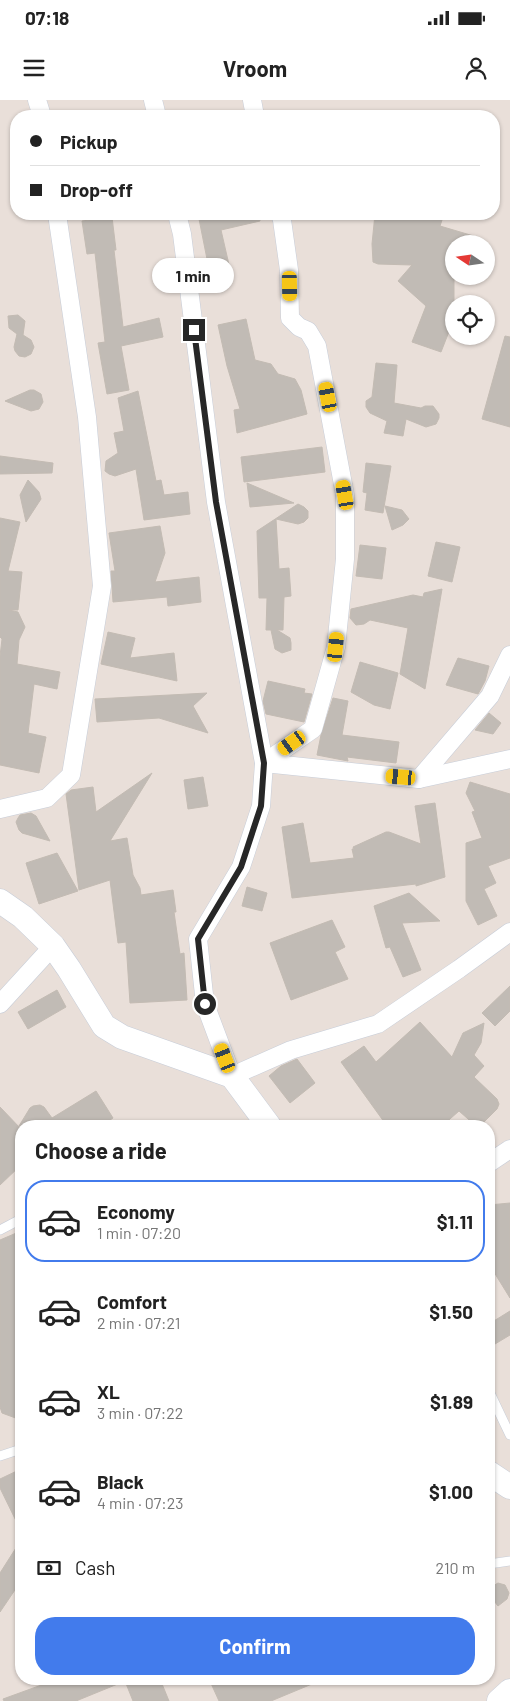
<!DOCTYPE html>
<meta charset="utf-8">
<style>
body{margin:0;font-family:Barlow,sans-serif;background:#f2f2f2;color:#222;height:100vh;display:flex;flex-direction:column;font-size:19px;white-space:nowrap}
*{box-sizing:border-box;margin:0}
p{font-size:16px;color:#767676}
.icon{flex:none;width:28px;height:28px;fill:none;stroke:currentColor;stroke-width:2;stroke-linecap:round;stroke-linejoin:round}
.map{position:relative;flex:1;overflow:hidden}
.drawer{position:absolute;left:15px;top:1020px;width:480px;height:565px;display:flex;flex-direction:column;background:#fff;border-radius:20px;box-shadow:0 1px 4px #0004}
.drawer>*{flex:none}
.top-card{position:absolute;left:10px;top:10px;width:490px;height:110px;border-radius:20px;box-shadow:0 1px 4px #0004;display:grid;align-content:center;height:110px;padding:0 20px;background:#fff}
.needle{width:32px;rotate:283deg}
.buttons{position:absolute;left:445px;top:135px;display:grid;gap:10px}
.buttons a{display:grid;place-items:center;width:50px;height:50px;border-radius:50%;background:#fff;box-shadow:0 1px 4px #0004;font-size:25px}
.end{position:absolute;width:22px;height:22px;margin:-11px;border:6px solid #272727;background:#fff;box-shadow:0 0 0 2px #fff}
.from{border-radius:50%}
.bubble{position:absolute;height:35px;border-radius:18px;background:#fff;box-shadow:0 1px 4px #0004;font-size:16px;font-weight:700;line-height:35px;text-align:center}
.car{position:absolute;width:15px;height:30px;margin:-15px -8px;border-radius:6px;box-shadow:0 0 4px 1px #0007;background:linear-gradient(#f5c518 24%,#345 0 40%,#f5c518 0 76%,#345 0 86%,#f5c518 0)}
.top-card b{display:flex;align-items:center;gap:18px;height:48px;font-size:19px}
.top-card b+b{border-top:1px solid #e0e0e0}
.top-card i{width:12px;height:12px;background:#222}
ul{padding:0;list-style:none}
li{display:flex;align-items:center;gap:15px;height:82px;margin:0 10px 8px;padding:0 10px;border:2px solid transparent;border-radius:20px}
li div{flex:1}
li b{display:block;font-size:19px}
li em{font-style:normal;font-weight:700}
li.on{border-color:#427bec}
li>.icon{width:45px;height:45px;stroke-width:1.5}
h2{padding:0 20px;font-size:22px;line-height:60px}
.pay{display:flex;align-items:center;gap:12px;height:55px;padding:0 20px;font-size:19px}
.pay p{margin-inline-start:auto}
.cta{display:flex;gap:10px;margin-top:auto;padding:10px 20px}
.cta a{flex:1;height:58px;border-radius:20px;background:#427bec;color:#fff;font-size:20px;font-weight:700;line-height:58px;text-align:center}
.status{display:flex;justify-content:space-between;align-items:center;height:35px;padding:0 25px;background:#fff;direction:ltr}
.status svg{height:14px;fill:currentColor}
header{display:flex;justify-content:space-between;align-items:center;height:65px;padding:0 20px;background:#fff;font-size:22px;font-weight:700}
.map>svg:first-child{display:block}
.building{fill:#c1bbb5;stroke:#c3bbb3}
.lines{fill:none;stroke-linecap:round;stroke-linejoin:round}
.lane-casing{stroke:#c7cdd8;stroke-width:10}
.street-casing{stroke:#c7cdd8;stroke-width:19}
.secondary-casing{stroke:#c7cdd8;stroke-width:25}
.lane{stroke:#fff;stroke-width:9}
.street{stroke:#fff;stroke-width:18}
.secondary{stroke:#fff;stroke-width:24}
.route{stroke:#272727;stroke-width:6}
</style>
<div class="status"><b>07:18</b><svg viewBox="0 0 49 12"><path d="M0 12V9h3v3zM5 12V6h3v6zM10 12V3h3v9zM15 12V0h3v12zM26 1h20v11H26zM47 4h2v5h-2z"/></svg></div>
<header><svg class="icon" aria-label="menu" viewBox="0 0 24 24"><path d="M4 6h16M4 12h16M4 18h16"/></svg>Vroom<svg class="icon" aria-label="person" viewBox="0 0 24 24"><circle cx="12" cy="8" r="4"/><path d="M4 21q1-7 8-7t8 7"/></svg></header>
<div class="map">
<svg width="510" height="1601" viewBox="0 0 510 1601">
<rect width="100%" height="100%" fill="#e9dfd9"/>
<g class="building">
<polygon points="198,114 259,114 260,121 221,130 230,169 210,174"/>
<polygon points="375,114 444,114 440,126 477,137 475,144 454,144 454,176 466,176 464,181 454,178 454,230 450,229 441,252 412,242 426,206 398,181 412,165 378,164 373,162 372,144"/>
<polygon points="112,117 116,150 114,150 123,227 159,218 163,237 121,246 129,290 107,294 98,243 105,242 95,153 87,154 82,121"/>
<polygon points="18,215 25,221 23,235 31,240 34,247 31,254 25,257 19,256 15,251 14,247 17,234 9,228 8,216"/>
<polygon points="246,219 255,260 271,264 278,274 295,279 301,290 307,314 237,333 234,310 240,309 227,266 218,225"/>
<polygon points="505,236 510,237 510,327 482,319"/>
<polygon points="376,263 397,265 394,303 421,308 425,306 433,306 439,314 439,318 436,324 426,327 406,319 403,336 384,333 387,321 370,313 366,307 366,301 372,297"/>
<polygon points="30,290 34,290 41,294 43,302 39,309 31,311 5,301"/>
<polygon points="138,291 156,381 161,380 164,395 188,392 190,414 144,420 136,369 115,376 109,374 105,371 106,361 118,353 114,333 124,331 118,298"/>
<polygon points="322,347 325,372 244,382 241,357"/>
<polygon points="0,356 53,363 52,373 0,374"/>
<polygon points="366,363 391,366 383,413 365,410 367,393 363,392"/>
<polygon points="28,380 39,392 41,399 26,422 20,395"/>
<polygon points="247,383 294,403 250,407"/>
<polygon points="298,404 304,407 308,411 308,418 304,422 298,424 276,419 279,469 289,468 291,496 284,497 283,530 277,530 290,538 291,543 291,550 282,553 275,549 271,530 266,530 267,498 259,498 257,431"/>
<polygon points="385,406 402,410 409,419 403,425 392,430"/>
<polygon points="0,418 20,422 8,471 22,472 18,510 9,510 18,512 25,527 19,540 17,564 60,572 57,589 34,584 28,633 46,637 39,673 0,665 0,556 2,539 0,537"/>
<polygon points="160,426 165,453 155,482 199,477 201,502 168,506 167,497 113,502 111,471 115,471 109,433"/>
<polygon points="436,442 460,447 452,482 428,476"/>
<polygon points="360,445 386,448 382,479 356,476"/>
<polygon points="442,489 425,589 400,574 408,528 370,520 364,524 356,525 350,518 351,509 413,495 423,497 424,493"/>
<polygon points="108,532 135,538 130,558 174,553 177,581 101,564"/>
<polygon points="458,558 489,566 485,581 478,594 446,585"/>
<polygon points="360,562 398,573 390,609 374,605 351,592"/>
<polygon points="268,581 305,589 304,593 312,594 304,622 266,614 263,601"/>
<polygon points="207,593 193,606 208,633 159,618 97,622 95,599"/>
<polygon points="333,598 348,601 342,635 399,642 396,663 347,657 348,661 317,655 321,635"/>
<polygon points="489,613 501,623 493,634 475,630"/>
<polygon points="152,673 110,741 127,738 133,775 140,788 141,795 173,790 176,812 174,812 180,854 184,853 187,900 130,903 126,842 118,843 110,780 79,790 66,694 71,690 93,687 96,712"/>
<polygon points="203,677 208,706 188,709 184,680"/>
<polygon points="470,682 510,694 510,758 488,766 496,783 484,789 497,816 478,825 466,801 466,743 482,738 472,712 475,711 466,693"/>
<polygon points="435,703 445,777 416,786 416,784 292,798 282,727 303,723 310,763 354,758 352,749 354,749 353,747 386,732 389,732 421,744 415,706"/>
<polygon points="31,713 36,716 50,741 22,733 19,730 16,722 18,718 20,715"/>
<polygon points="57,753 78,791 39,804 26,763"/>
<polygon points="247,787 267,793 262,811 242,806"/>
<polygon points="409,793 440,821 402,823 421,870 403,877 390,847 386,848 374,806"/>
<polygon points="332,820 345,847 335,852 348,879 291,900 270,843"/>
<polygon points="510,886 510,911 495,926 482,913"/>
<polygon points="57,890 66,907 28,929 18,912"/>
<polygon points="420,922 452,957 463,933 484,923 481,943 474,955 484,966 474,977 497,999 499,1004 497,1009 480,1026 476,1026 459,1011 442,1026 387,1026 341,962 364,946 376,962"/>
<polygon points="297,959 315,983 290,1003 269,976 281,966"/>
<polygon points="96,991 113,1018 101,1026 19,1026 30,1008 33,1006 40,1005 44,1007 52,1018"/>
<polygon points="0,1007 21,1029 21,1065 0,1085"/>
<polygon points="510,1103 510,1198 489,1164 489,1105"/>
<polygon points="21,1131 21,1320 2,1313 0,1307 0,1140"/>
<polygon points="510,1211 510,1235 495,1244 489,1233 489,1224"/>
<polygon points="21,1369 21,1431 0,1388 0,1379"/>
<polygon points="21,1440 21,1481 0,1512 0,1473"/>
<polygon points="498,1483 505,1485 509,1493 507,1499 498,1506 491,1497 490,1492 493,1486"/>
<polygon points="58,1579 160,1579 169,1601 133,1601 125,1581 76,1601 4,1601 3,1599"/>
<polygon points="209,1579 324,1579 271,1601 219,1601"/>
</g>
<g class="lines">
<g class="lane-casing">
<g id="lane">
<polyline points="0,1130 21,1119"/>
<polyline points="489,1291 510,1335"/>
<polyline points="0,1356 21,1349"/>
<polyline points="489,1464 510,1461"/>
</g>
</g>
<g class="street-casing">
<g id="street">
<polyline points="37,0 42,16"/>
<polyline points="153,0 157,16"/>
<polyline points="252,0 255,16"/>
<polyline points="177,114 182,134 216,402 264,663 261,706 241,767 198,839 205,904 232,976 291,950 378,924 459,869 510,832"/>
<polyline points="280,114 282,120 289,170 290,218 299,227 308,231 317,246 345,395 345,459 336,547 313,629 264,663 419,679 510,659"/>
<polyline points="419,679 490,596 510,555"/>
<polyline points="0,709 47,698 71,675 102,486 87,317 57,114"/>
<polyline points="0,904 53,846"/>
<polyline points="489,1063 510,1049"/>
</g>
</g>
<g class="secondary-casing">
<g id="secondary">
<polyline points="0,801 23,817 53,846 69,869 104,926 122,937 232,976 269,1026"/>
<polyline points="489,1373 510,1387"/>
<polyline points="499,1601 510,1591"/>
</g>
</g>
<use href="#lane" class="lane"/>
<use href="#street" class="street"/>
<use href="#secondary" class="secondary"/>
</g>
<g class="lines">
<polyline class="route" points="194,230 216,402 264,663 261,706 241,767 198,839 205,904"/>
</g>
</svg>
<div class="buttons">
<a><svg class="needle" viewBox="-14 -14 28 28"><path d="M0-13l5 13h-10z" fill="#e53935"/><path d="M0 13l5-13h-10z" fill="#767676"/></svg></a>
<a><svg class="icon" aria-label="locate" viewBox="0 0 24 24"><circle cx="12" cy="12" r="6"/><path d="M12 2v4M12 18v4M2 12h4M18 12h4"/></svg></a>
</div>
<i class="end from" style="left:205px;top:904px"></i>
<i class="end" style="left:194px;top:230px"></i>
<div class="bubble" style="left:152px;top:158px;width:82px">1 min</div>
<i class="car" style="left:290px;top:186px;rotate:179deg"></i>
<i class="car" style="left:328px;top:297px;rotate:349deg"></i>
<i class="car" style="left:345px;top:395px;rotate:350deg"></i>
<i class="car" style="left:336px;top:547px;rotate:6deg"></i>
<i class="car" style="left:292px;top:643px;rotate:235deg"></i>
<i class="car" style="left:401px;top:677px;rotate:275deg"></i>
<i class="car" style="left:225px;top:958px;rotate:339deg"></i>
<div class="top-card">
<b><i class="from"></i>Pickup</b>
<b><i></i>Drop-off</b>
</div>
<section class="drawer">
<h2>Choose a ride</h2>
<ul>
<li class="on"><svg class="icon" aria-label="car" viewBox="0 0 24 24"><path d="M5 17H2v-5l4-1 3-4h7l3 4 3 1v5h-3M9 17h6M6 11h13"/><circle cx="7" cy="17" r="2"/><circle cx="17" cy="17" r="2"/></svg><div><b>Economy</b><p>1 min · 07:20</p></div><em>$1.11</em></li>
<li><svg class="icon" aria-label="car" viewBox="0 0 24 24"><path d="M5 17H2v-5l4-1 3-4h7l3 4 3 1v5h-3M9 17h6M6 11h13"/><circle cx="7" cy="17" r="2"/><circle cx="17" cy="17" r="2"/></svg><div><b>Comfort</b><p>2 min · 07:21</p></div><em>$1.50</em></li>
<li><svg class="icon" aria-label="car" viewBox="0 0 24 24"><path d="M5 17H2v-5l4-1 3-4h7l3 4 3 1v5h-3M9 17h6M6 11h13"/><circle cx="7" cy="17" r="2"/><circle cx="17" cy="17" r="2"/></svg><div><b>XL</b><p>3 min · 07:22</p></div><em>$1.89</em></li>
<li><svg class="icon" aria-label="car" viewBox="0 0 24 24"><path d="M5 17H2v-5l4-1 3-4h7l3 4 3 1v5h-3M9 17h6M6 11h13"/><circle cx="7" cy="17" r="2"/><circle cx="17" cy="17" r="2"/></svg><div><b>Black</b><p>4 min · 07:23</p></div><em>$1.00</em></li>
</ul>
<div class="pay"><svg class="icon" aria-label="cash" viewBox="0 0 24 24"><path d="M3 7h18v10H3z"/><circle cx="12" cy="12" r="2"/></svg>Cash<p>210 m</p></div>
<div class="cta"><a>Confirm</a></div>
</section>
</div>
